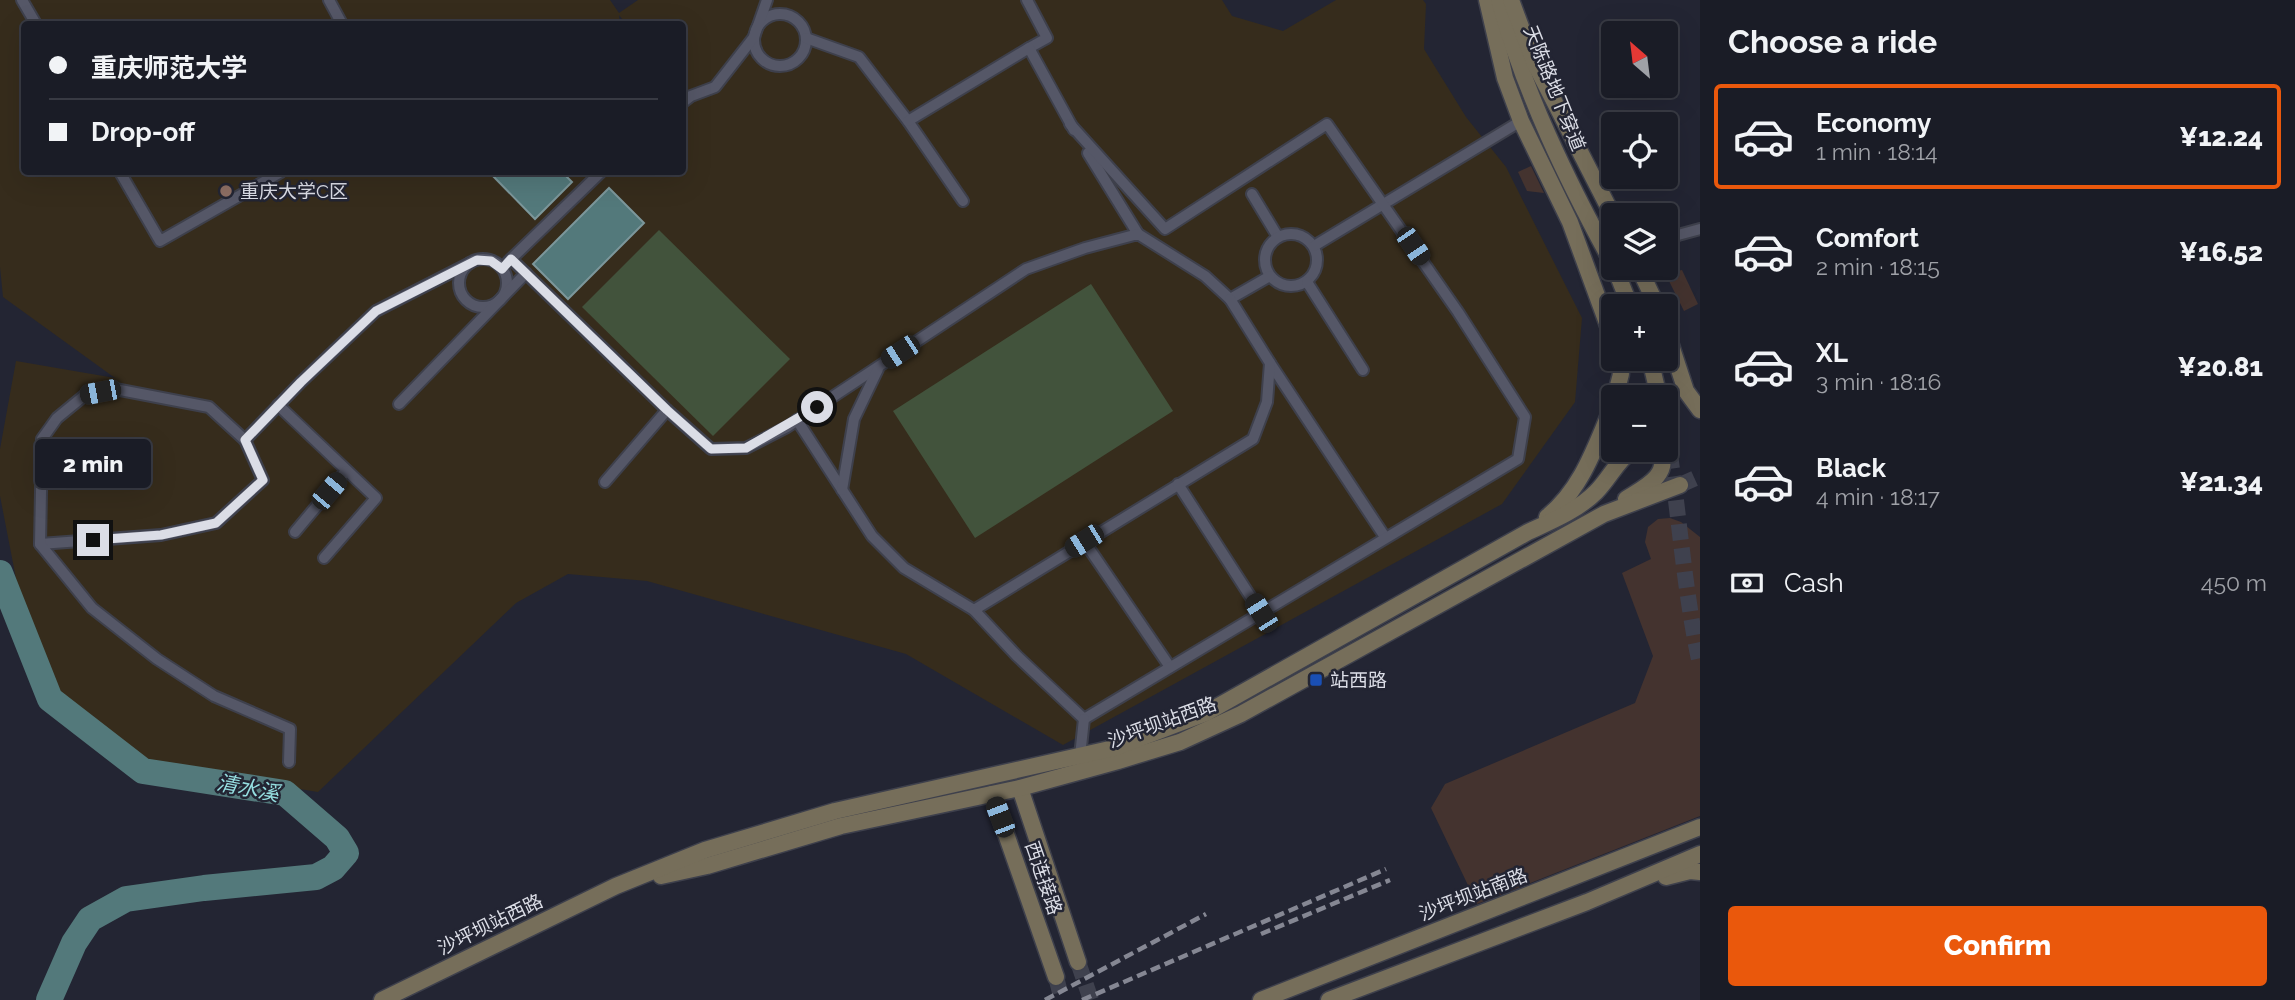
<!DOCTYPE html>
<meta charset="utf-8">
<style>
body{margin:0;font-family:Raleway,"Noto Sans SC",sans-serif;background:#23252e;color:#f1f3f6;height:100vh;display:flex;flex-direction:column;font-size:26px;white-space:nowrap}
*{box-sizing:border-box;margin:0}
p{font-size:23px;color:#9fa1a7}
.icon{flex:none;width:38px;height:38px;fill:none;stroke:currentColor;stroke-width:2;stroke-linecap:round;stroke-linejoin:round}
.map{position:relative;flex:1;overflow:hidden}
.panel{display:flex;flex-direction:column;background:#1a1c26;width:595px}
.panel>*{flex:none}
.banner{position:absolute;left:21px;top:21px;width:665px;height:154px;border-radius:7px;box-shadow:0 7px 28px #0002,0 0 0 2px #383a43;display:grid;align-content:center;height:154px;padding:0 28px;background:#1a1c26}
.needle{width:46px;rotate:332deg}
.tools{position:absolute;left:1601px;top:21px;display:grid;gap:14px}
.tools a{display:grid;place-items:center;width:77px;height:77px;border-radius:7px;background:#1a1c26;box-shadow:0 7px 28px #0002,0 0 0 2px #383a43;font-size:35px}
.end{position:absolute;width:32px;height:32px;margin:-16px;border:9px solid #dbdde6;background:#111;box-shadow:0 0 0 4px #111}
.from{border-radius:50%}
.bubble{position:absolute;height:49px;border-radius:7px;background:#1a1c26;box-shadow:0 7px 28px #0002,0 0 0 2px #383a43;font-size:23px;font-weight:800;line-height:49px;text-align:center}
.car{position:absolute;width:21px;height:42px;margin:-21px -10px;border-radius:9px;box-shadow:0 0 5px 2px #0007;background:linear-gradient(#222 24%,#8ab4d8 0 40%,#222 0 76%,#8ab4d8 0 86%,#222 0)}
.banner b{display:flex;align-items:center;gap:24px;height:66px;font-size:26px}
.banner b+b{border-top:2px solid #383a43}
.banner i{width:18px;height:18px;background:#f1f3f6}
ul{padding:0;list-style:none}
li{display:flex;align-items:center;gap:21px;height:105px;margin:0 14px 10px;padding:0 14px;border:4px solid transparent;border-radius:7px}
li div{flex:1}
li b{display:block;font-size:26px}
li em{font-style:normal;font-weight:800}
li.current{border-color:#ea580c}
li>.icon{width:63px;height:63px;stroke-width:1.5}
h2{padding:0 28px;font-size:32px;line-height:84px}
.pay{display:flex;align-items:center;gap:18px;height:77px;padding:0 28px;font-size:26px}
.pay p{margin-inline-start:auto}
.action{display:flex;gap:14px;margin-top:auto;padding:14px 28px}
.action a{flex:1;height:80px;border-radius:7px;background:#ea580c;color:#fff;font-size:28px;font-weight:800;line-height:80px;text-align:center}
main{display:flex;flex:1;min-height:0}
.map>svg:first-child{display:block}
.education{fill:#362c1c;fill-rule:evenodd}
.green{fill:#42533c}
.water{fill:#53797b;stroke:#7c979b;stroke-width:2}
.lines{fill:none;stroke-linecap:round;stroke-linejoin:round}
.river{stroke:#53797b;stroke-width:26}
.building{fill:#44332f}
.secondary-tunnel{stroke:#3f414e;stroke-width:16;stroke-dasharray:16 8;stroke-linecap:butt}
.street-casing{stroke:#3e404c;stroke-width:14}
.secondary-casing{stroke:#3e404c;stroke-width:19}
.street{stroke:#555767;stroke-width:10}
.secondary{stroke:#766e5a;stroke-width:16}
.rail{stroke:#858793;stroke-width:4.5;stroke-dasharray:10 5;stroke-linecap:butt}
.route{stroke:#dbdde6;stroke-width:9}
.education-dot{fill:#8d6e63;stroke:#232533;stroke-width:2.5}
.transit-dot{fill:#1a4fb4;stroke:#232533;stroke-width:2.5}
.labels{text-anchor:middle;dominant-baseline:central;stroke-width:5;stroke-linejoin:round;paint-order:stroke}
.street-label{font-size:19px;fill:#dbdde6;stroke:#232533}
.poi-label{font-size:19px;fill:#dbdde6;stroke:#232533;text-anchor:start}
.water-label{font-size:21px;font-style:italic;fill:#95dee0;stroke:#232533}
</style>
<main>
<div class="map">
<svg width="1700" height="1000" viewBox="0 0 1700 1000">
<rect width="100%" height="100%" fill="#232533"/>
<path class="education" d="M0,0H610L619,13L638,0H1222L1232,16L1283,31L1336,0H1423L1426,4L1424,49L1466,117L1506,167L1582,318L1575,402L1502,504L1063,745L906,654L647,581L568,574L516,603L318,792L149,764L58,692L20,599L0,496V449L16,361L115,378L3,297L0,267ZM619,15L626,24H682V172H24V24H620Z"/>
<g class="green">
<polygon points="659,230 790,359 713,436 582,307"/>
<polygon points="1091,284 1173,411 975,538 893,411"/>
</g>
<g class="water">
<polygon points="489,172 562,172 572,182 535,219"/>
<polygon points="609,188 644,223 568,299 533,264"/>
</g>
<g class="lines">
<polyline class="river" points="0,573 50,699 143,771 285,793 337,838 346,853 333,868 316,877 204,888 126,899 90,919 74,943 49,1000"/>
</g>
<g class="building">
<polygon points="1531,166 1544,193 1527,191 1518,172"/>
<polygon points="1682,270 1698,304 1684,311 1667,277 1673,272"/>
<polygon points="1670,518 1681,522 1700,537 1700,816 1477,904 1431,808 1445,784 1635,703 1653,656 1622,573 1651,559 1645,542 1648,527 1658,519"/>
</g>
<g class="lines">
<g class="secondary-tunnel">
<path d="M1666,429C1679,507 1683,586 1700,664"/>
<polyline points="1680,485 1700,476"/>
<polyline points="1078,962 1091,1000"/>
<polyline points="1056,977 1062,1000"/>
</g>
<g class="street-casing">
<g id="street">
<polyline points="22,0 36,24"/>
<polyline points="329,0 342,24"/>
<polyline points="1027,0 1047,38 1029,48"/>
<circle cx="780" cy="40" r="26"/>
<polyline points="806,38 859,57 908,121 963,201"/>
<polyline points="682,103 691,96 715,87 754,37 767,0"/>
<polyline points="908,121 1029,48 1074,130"/>
<polyline points="1088,153 1138,234"/>
<polyline points="120,172 160,241 281,172"/>
<polyline points="1252,194 1278,237"/>
<circle cx="1291" cy="260" r="26"/>
<polyline points="1666,243 1678,235 1700,229"/>
<polyline points="1314,246 1521,121"/>
<polyline points="511,259 667,410 711,449 746,448 787,427 1026,269 1085,248 1138,234 1205,276 1230,299 1270,276"/>
<circle cx="483" cy="283" r="24"/>
<polyline points="508,262 601,172"/>
<polyline points="1307,282 1363,370"/>
<polyline points="1270,363 1385,537"/>
<polyline points="399,404 526,273"/>
<polyline points="278,405 376,498 324,558"/>
<polyline points="797,420 872,536 904,568 974,610 1253,439 1267,402 1270,363 1230,299"/>
<polyline points="605,482 667,410"/>
<polyline points="1178,484 1261,613"/>
<polyline points="842,490 854,419 878,369"/>
<polyline points="295,532 346,471"/>
<polyline points="1084,541 1170,667"/>
<polyline points="40,544 161,535 216,523 263,480 245,440"/>
<polyline points="974,610 1017,656 1084,719 1518,459 1525,417 1458,312 1327,124 1165,229 1070,124"/>
<polyline points="1080,756 1084,719"/>
<polyline points="289,762 290,729 214,696 157,659 92,608 40,544 42,439 57,418 85,395 115,389 209,407 245,440 301,382 376,311 470,263"/>
</g>
</g>
<g class="secondary-casing">
<g id="secondary">
<polyline points="1487,0 1505,78 1521,121 1570,222 1614,342"/>
<path d="M1499,0C1525,94 1567,181 1614,266"/>
<polyline points="1511,0 1534,62 1614,218"/>
<polyline points="1615,268 1630,306"/>
<polyline points="1639,268 1657,306"/>
<polyline points="1666,330 1686,391 1700,410"/>
<polyline points="1650,359 1659,397"/>
<polyline points="1615,397 1621,374 1618,359"/>
<path d="M1626,499C1645,487 1671,475 1660,450"/>
<path d="M1547,517C1583,488 1596,444 1614,403"/>
<polyline points="1020,788 1078,962"/>
<polyline points="992,794 1056,977"/>
<polyline points="661,876 707,866 841,826 1020,788 1118,761 1180,742 1241,714 1604,514 1680,485"/>
<polyline points="1666,877 1690,871 1700,872"/>
<path d="M382,1000L616,886L705,850L835,811L1114,748L1206,713L1528,532C1552,521 1577,511 1596,492C1609,479 1617,461 1632,450"/>
<polyline points="1261,1000 1700,827"/>
<polyline points="1329,1000 1587,902 1700,854"/>
</g>
</g>
<use href="#street" class="street"/>
<use href="#secondary" class="secondary"/>
<g class="rail">
<polyline points="1261,934 1390,880"/>
<polyline points="1045,1000 1206,914"/>
<polyline points="1082,1000 1386,869"/>
</g>
</g>
<g class="lines">
<polyline class="route" points="93,540 161,535 216,523 263,480 245,440 301,382 376,311 477,260 491,261 502,269 511,259 667,410 711,449 746,448 817,407"/>
</g>
<circle class="education-dot" cx="226" cy="191" r="7"/>
<rect class="transit-dot" x="1309" y="673" width="14" height="14" rx="3.5"/>
<g class="labels">
<g class="street-label">
<text transform="translate(1555 88) rotate(68)">天陈路地下穿道</text>
<text transform="translate(1162 722) rotate(-20)">沙坪坝站西路</text>
<text transform="translate(1044 878) rotate(71)">西连接路</text>
<text transform="translate(1473 894) rotate(-21)">沙坪坝站南路</text>
<text transform="translate(490 924) rotate(-26)">沙坪坝站西路</text>
</g>
<g class="poi-label">
<text x="240" y="191">重庆大学C区</text>
<text x="1330" y="680">站西路</text>
</g>
<g class="water-label">
<text transform="translate(248 788) rotate(11)">清水溪</text>
</g>
</g>
</svg>
<div class="tools">
<a><svg class="needle" viewBox="-14 -14 28 28"><path d="M0-13l5 13h-10z" fill="#e53935"/><path d="M0 13l5-13h-10z" fill="#9fa1a7"/></svg></a>
<a><svg class="icon" aria-label="locate" viewBox="0 0 24 24"><circle cx="12" cy="12" r="6"/><path d="M12 2v4M12 18v4M2 12h4M18 12h4"/></svg></a>
<a><svg class="icon" aria-label="layers" viewBox="0 0 24 24"><path d="M12 4l9 5-9 5-9-5zM3 14l9 5 9-5"/></svg></a>
<a>+</a>
<a>−</a>
</div>
<i class="end from" style="left:817px;top:407px"></i>
<i class="end" style="left:93px;top:540px"></i>
<div class="bubble" style="left:35px;top:439px;width:116px">2 min</div>
<i class="car" style="left:1413px;top:246px;rotate:146deg"></i>
<i class="car" style="left:900px;top:352px;rotate:237deg"></i>
<i class="car" style="left:100px;top:392px;rotate:259deg"></i>
<i class="car" style="left:329px;top:491px;rotate:40deg"></i>
<i class="car" style="left:1084px;top:541px;rotate:238deg"></i>
<i class="car" style="left:1261px;top:613px;rotate:328deg"></i>
<i class="car" style="left:1000px;top:817px;rotate:339deg"></i>
<div class="banner">
<b><i class="from"></i>重庆师范大学</b>
<b><i></i>Drop-off</b>
</div>
</div>
<section class="panel">
<h2>Choose a ride</h2>
<ul>
<li class="current"><svg class="icon" aria-label="car" viewBox="0 0 24 24"><path d="M5 17H2v-5l4-1 3-4h7l3 4 3 1v5h-3M9 17h6M6 11h13"/><circle cx="7" cy="17" r="2"/><circle cx="17" cy="17" r="2"/></svg><div><b>Economy</b><p>1 min · 18:14</p></div><em>¥12.24</em></li>
<li><svg class="icon" aria-label="car" viewBox="0 0 24 24"><path d="M5 17H2v-5l4-1 3-4h7l3 4 3 1v5h-3M9 17h6M6 11h13"/><circle cx="7" cy="17" r="2"/><circle cx="17" cy="17" r="2"/></svg><div><b>Comfort</b><p>2 min · 18:15</p></div><em>¥16.52</em></li>
<li><svg class="icon" aria-label="car" viewBox="0 0 24 24"><path d="M5 17H2v-5l4-1 3-4h7l3 4 3 1v5h-3M9 17h6M6 11h13"/><circle cx="7" cy="17" r="2"/><circle cx="17" cy="17" r="2"/></svg><div><b>XL</b><p>3 min · 18:16</p></div><em>¥20.81</em></li>
<li><svg class="icon" aria-label="car" viewBox="0 0 24 24"><path d="M5 17H2v-5l4-1 3-4h7l3 4 3 1v5h-3M9 17h6M6 11h13"/><circle cx="7" cy="17" r="2"/><circle cx="17" cy="17" r="2"/></svg><div><b>Black</b><p>4 min · 18:17</p></div><em>¥21.34</em></li>
</ul>
<div class="pay"><svg class="icon" aria-label="cash" viewBox="0 0 24 24"><path d="M3 7h18v10H3z"/><circle cx="12" cy="12" r="2"/></svg>Cash<p>450 m</p></div>
<div class="action"><a>Confirm</a></div>
</section>
</main>
